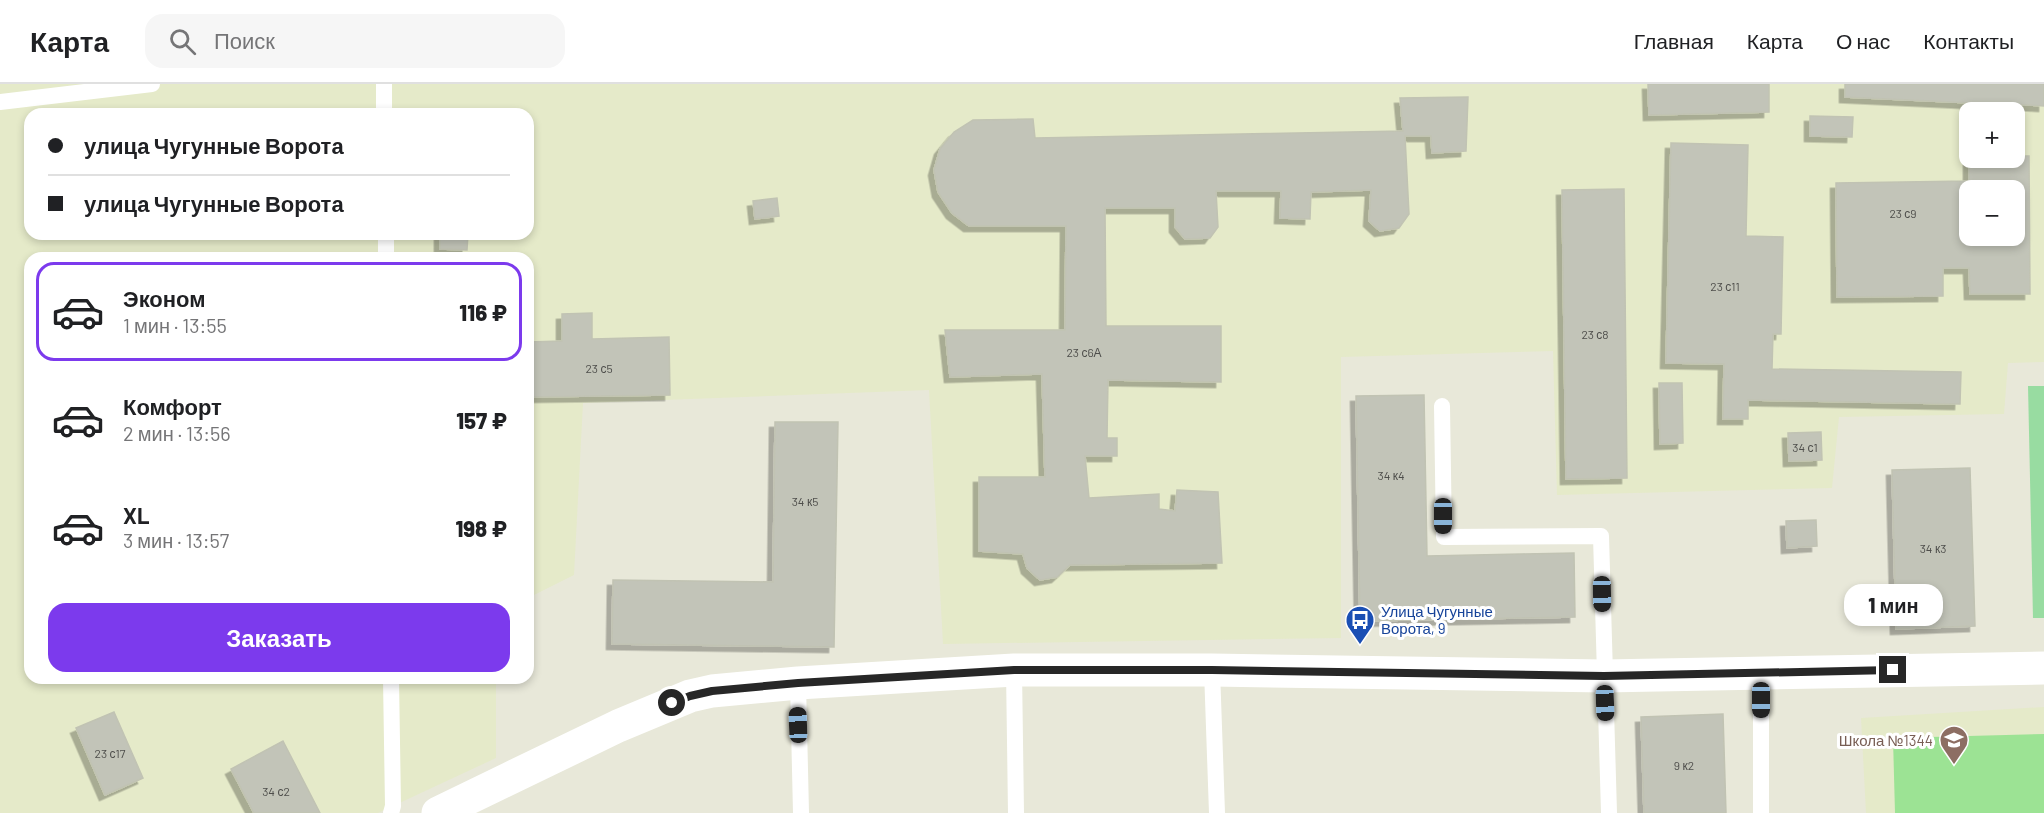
<!DOCTYPE html>
<html lang="ru">
<meta charset="utf-8">
<style>
body{margin:0;font-family:Barlow,sans-serif;background:#f6f6f6;color:#202124;height:100vh;display:flex;flex-direction:column;font-size:22px;white-space:nowrap}
*{box-sizing:border-box;margin:0}
p{font-size:20px;color:#757577}
.icon{flex:none;width:33px;height:33px;fill:none;stroke:currentColor;stroke-width:2;stroke-linecap:round;stroke-linejoin:round}
.map{position:relative;flex:1;overflow:hidden}
.side{position:absolute;left:24px;top:168px;width:510px;height:432px;display:flex;flex-direction:column;background:#fff;border-radius:18px;box-shadow:0 3px 9px #0003}
.side>*{flex:none}
.banner{position:absolute;left:24px;top:24px;width:510px;height:132px;border-radius:18px;box-shadow:0 3px 9px #0003;display:grid;align-content:center;height:132px;padding:0 24px;background:#fff}
.controls{position:absolute;left:1959px;top:18px;display:grid;gap:12px}
.controls a{display:grid;place-items:center;width:66px;height:66px;border-radius:12px;background:#fff;box-shadow:0 3px 9px #0003;font-size:30px}
.end{position:absolute;width:27px;height:27px;margin:-14px;border:8px solid #272727;background:#fff;box-shadow:0 0 0 3px #fff}
.from{border-radius:50%}
.bubble{position:absolute;height:42px;border-radius:18px;background:#fff;box-shadow:0 3px 9px #0003;font-size:20px;font-weight:800;line-height:42px;text-align:center}
.car{position:absolute;width:18px;height:36px;margin:-18px -9px;border-radius:8px;box-shadow:0 0 4px 2px #0007;background:linear-gradient(#222 24%,#8ab4d8 0 40%,#222 0 76%,#8ab4d8 0 86%,#222 0)}
.banner b{display:flex;align-items:center;gap:21px;height:57px;font-size:22px}
.banner b+b{border-top:2px solid #e0e0e0}
.banner i{width:15px;height:15px;background:#202124}
ul{padding:10px 0 0;list-style:none}
li{display:flex;align-items:center;gap:18px;height:99px;margin:0 12px 9px;padding:0 12px;border:3px solid transparent;border-radius:18px}
li div{flex:1}
li b{display:block;font-size:22px}
li em{font-style:normal;font-weight:800}
li.active{border-color:#7c3aed}
li>.icon{width:54px;height:54px;stroke-width:1.5}
.action{display:flex;gap:12px;margin-top:auto;padding:12px 24px}
.action a{flex:1;height:69px;border-radius:18px;background:#7c3aed;color:#fff;font-size:24px;font-weight:800;line-height:69px;text-align:center}
header{display:flex;align-items:center;gap:36px;box-sizing:border-box;height:84px;padding:0 30px;background:#fff;border-bottom:2px solid #e0e0e0}
header strong{font-size:28px}
nav{display:flex;gap:33px;margin-inline-start:auto;font-size:21px}
.search{width:420px;height:54px;background:#f6f6f6;display:flex;align-items:center;gap:15px;box-sizing:border-box;padding:0 21px;border-radius:18px;color:#757577;font-size:22px}
.map>svg:first-child{display:block}
.education{fill:#e5eac9;fill-rule:evenodd}
.green{fill:#98dca1}
.pitch{fill:#9ce394}
.building{fill:#c2c4b8;stroke:#c1c3b3;stroke-width:1.5;fill-rule:evenodd;filter:url(#shadow)}
.lines{fill:none;stroke-linecap:round;stroke-linejoin:round}
.lane{stroke:#fff;stroke-width:16}
.secondary{stroke:#fff;stroke-width:33}
.route{stroke:#272727;stroke-width:8}
.labels{text-anchor:middle;dominant-baseline:central;stroke-width:6;stroke-linejoin:round;paint-order:stroke}
.number-label{font-size:12px;fill:#4e4e4b}
.transit-label{font-size:15px;fill:#164399;stroke:#fff;text-anchor:start}
.education-label{font-size:15px;fill:#785e54;stroke:#fff;text-anchor:end}
</style>
<header>
<strong>Карта</strong>
<div class="search"><svg class="icon" aria-label="search" viewBox="0 0 24 24"><circle cx="10" cy="10" r="6"/><path d="M15 15l6 6"/></svg>Поиск</div>
<nav><a>Главная</a><a>Карта</a><a>О нас</a><a>Контакты</a></nav>
</header>
<div class="map">
<svg width="2044" height="729" viewBox="0 0 2044 729">
<defs>
<filter id="shadow"><feDropShadow dx="-5.5" dy="5.5" stdDeviation="0" flood-color="#0004"/></filter>
</defs>
<rect width="100%" height="100%" fill="#e8e8d9"/>
<g class="education">
<path d="M0,0H2044V278L2008,279L2004,330L1839,333L1832,404L1557,411L1553,267L1341,273V554L943,560L929,306L583,319L574,491L528,514V174H30V594H496V674L378,729H0ZM1970,28H2014V74H1970ZM30,30H528V150H30ZM1970,106H2014V152H1970Z"/>
<polygon points="2044,623 2044,729 1866,729 1861,634"/>
</g>
<polygon class="green" points="2028,302 2044,302 2044,534 2033,534"/>
<polygon class="pitch" points="2044,650 2044,729 1895,729 1893,654"/>
<g class="building">
<polygon points="1648,0 1769,0 1769,28 1649,31"/>
<polygon points="1845,0 2044,0 2044,22 2010,20 2009,28 1972,28 1972,19 1845,13"/>
<polygon points="1468,13 1466,67 1432,69 1431,52 1405,52 1409,130 1399,144 1380,147 1369,137 1371,106 1311,108 1310,135 1280,134 1281,107 1216,107 1218,143 1210,154 1185,155 1175,143 1175,124 1105,124 1106,242 1221,242 1221,298 1108,296 1107,354 1117,354 1117,372 1085,372 1089,414 1159,410 1159,425 1175,427 1177,406 1218,408 1222,479 1070,481 1057,493 1040,496 1027,484 1023,470 979,467 979,393 1045,393 1042,290 950,293 945,246 1065,246 1066,142 969,142 952,129 938,108 934,86 940,65 954,48 973,36 1033,35 1035,54 1403,47 1400,14"/>
<polygon points="1810,32 1853,33 1852,53 1810,52"/>
<polygon points="1671,59 1748,61 1746,152 1783,153 1781,250 1773,250 1772,285 1961,288 1960,320 1748,316 1748,335 1723,335 1724,280 1666,279"/>
<path d="M2014,72H2029L2030,210H1970L1969,184H1943V212L1837,213L1836,99L1969,97V73ZM1970,106H2014V152H1970Z"/>
<polygon points="1624,105 1627,394 1566,395 1562,106"/>
<polygon points="777,114 779,132 755,135 753,117"/>
<polygon points="440,150 468,150 467,166 440,165"/>
<polygon points="592,229 592,255 669,253 670,311 528,313 528,258 562,257 562,230"/>
<polygon points="1659,299 1682,299 1683,359 1660,360"/>
<polygon points="1424,311 1427,472 1574,469 1575,533 1360,537 1356,312"/>
<polygon points="775,338 838,338 834,563 612,560 613,496 773,498"/>
<polygon points="1821,348 1822,376 1789,377 1788,349"/>
<polygon points="1970,384 1975,542 1896,545 1892,386"/>
<polygon points="1816,436 1817,462 1787,464 1786,437"/>
<polygon points="114,628 143,694 105,711 76,644"/>
<polygon points="1723,630 1726,729 1644,729 1641,633"/>
<polygon points="283,657 320,729 254,729 231,685"/>
</g>
<g class="lines">
<g class="lane">
<polyline points="384,0 384,30"/>
<polyline points="0,18 152,0"/>
<polyline points="386,150 386,174"/>
<polyline points="1442,322 1444,453 1601,452 1609,729"/>
<polyline points="1014,586 1016,729"/>
<polyline points="1212,586 1217,729"/>
<polyline points="798,599 801,729"/>
<polyline points="391,729 393,722 391,594"/>
<polyline points="1761,729 1761,588"/>
</g>
<polyline class="secondary" points="438,729 618,642 690,612 712,607 798,599 1014,586 1212,586 1604,592 2044,584"/>
</g>
<g class="lines">
<polyline class="route" points="672,619 690,612 712,607 798,599 1014,586 1212,586 1604,592 1893,586"/>
</g>
<defs>
<g id="bus-pin" transform="scale(1.5)"><path d="M0 17L-7.5 6A9.5 9.5 0 1 1 7.5 6Z" fill="#1a4fb4" stroke="#fff"/><path d="M-5-6H5V4H4V6H2V4H-2V6H-4V4H-5ZM-3.5-4V0h7V-4ZM-3.5 1.2v1.5H-2V1.2ZM2 1.2v1.5H3.5V1.2Z" fill="#fff"/></g>
<g id="school-pin" transform="scale(1.5)"><path d="M0 17L-7.5 6A9.5 9.5 0 1 1 7.5 6Z" fill="#8d6e63" stroke="#fff"/><path d="M0-5L7-2L0 1L-7-2ZM-4 1L0 2.5L4 1V4Q0 6-4 4Z" fill="#fff"/></g>
</defs>
<g fill-rule="evenodd">
<use href="#bus-pin" x="1360" y="536"/>
<use href="#school-pin" x="1954" y="656"/>
</g>
<g class="labels">
<g class="number-label">
<text x="1903" y="129">23 с9</text>
<text x="1725" y="202">23 с11</text>
<text x="1595" y="250">23 с8</text>
<text x="1084" y="268">23 с6А</text>
<text x="599" y="284">23 с5</text>
<text x="1805" y="363">34 с1</text>
<text x="1391" y="391">34 к4</text>
<text x="805" y="417">34 к5</text>
<text x="1933" y="464">34 к3</text>
<text x="110" y="669">23 с17</text>
<text x="1684" y="681">9 к2</text>
<text x="276" y="707">34 с2</text>
</g>
<g class="transit-label">
<text x="1381" y="527">Улица Чугунные<tspan x="1381" dy="17">Ворота, 9</tspan></text>
</g>
<g class="education-label">
<text x="1933" y="656">Школа №1344</text>
</g>
</g>
</svg>
<div class="controls">
<a>+</a>
<a>−</a>
</div>
<i class="end from" style="left:672px;top:619px"></i>
<i class="end" style="left:1893px;top:586px"></i>
<div class="bubble" style="left:1844px;top:500px;width:99px">1 мин</div>
<i class="car" style="left:1443px;top:432px;rotate:180deg"></i>
<i class="car" style="left:1602px;top:510px;rotate:179deg"></i>
<i class="car" style="left:1761px;top:616px;rotate:180deg"></i>
<i class="car" style="left:1605px;top:619px;rotate:178deg"></i>
<i class="car" style="left:798px;top:641px;rotate:358deg"></i>
<div class="banner">
<b><i class="from"></i>улица Чугунные Ворота</b>
<b><i></i>улица Чугунные Ворота</b>
</div>
<section class="side">
<ul>
<li class="active"><svg class="icon" aria-label="car" viewBox="0 0 24 24"><path d="M5 17H2v-5l4-1 3-4h7l3 4 3 1v5h-3M9 17h6M6 11h13"/><circle cx="7" cy="17" r="2"/><circle cx="17" cy="17" r="2"/></svg><div><b>Эконом</b><p>1 мин · 13:55</p></div><em>116 ₽</em></li>
<li><svg class="icon" aria-label="car" viewBox="0 0 24 24"><path d="M5 17H2v-5l4-1 3-4h7l3 4 3 1v5h-3M9 17h6M6 11h13"/><circle cx="7" cy="17" r="2"/><circle cx="17" cy="17" r="2"/></svg><div><b>Комфорт</b><p>2 мин · 13:56</p></div><em>157 ₽</em></li>
<li><svg class="icon" aria-label="car" viewBox="0 0 24 24"><path d="M5 17H2v-5l4-1 3-4h7l3 4 3 1v5h-3M9 17h6M6 11h13"/><circle cx="7" cy="17" r="2"/><circle cx="17" cy="17" r="2"/></svg><div><b>XL</b><p>3 мин · 13:57</p></div><em>198 ₽</em></li>
</ul>
<div class="action"><a>Заказать</a></div>
</section>
</div>
